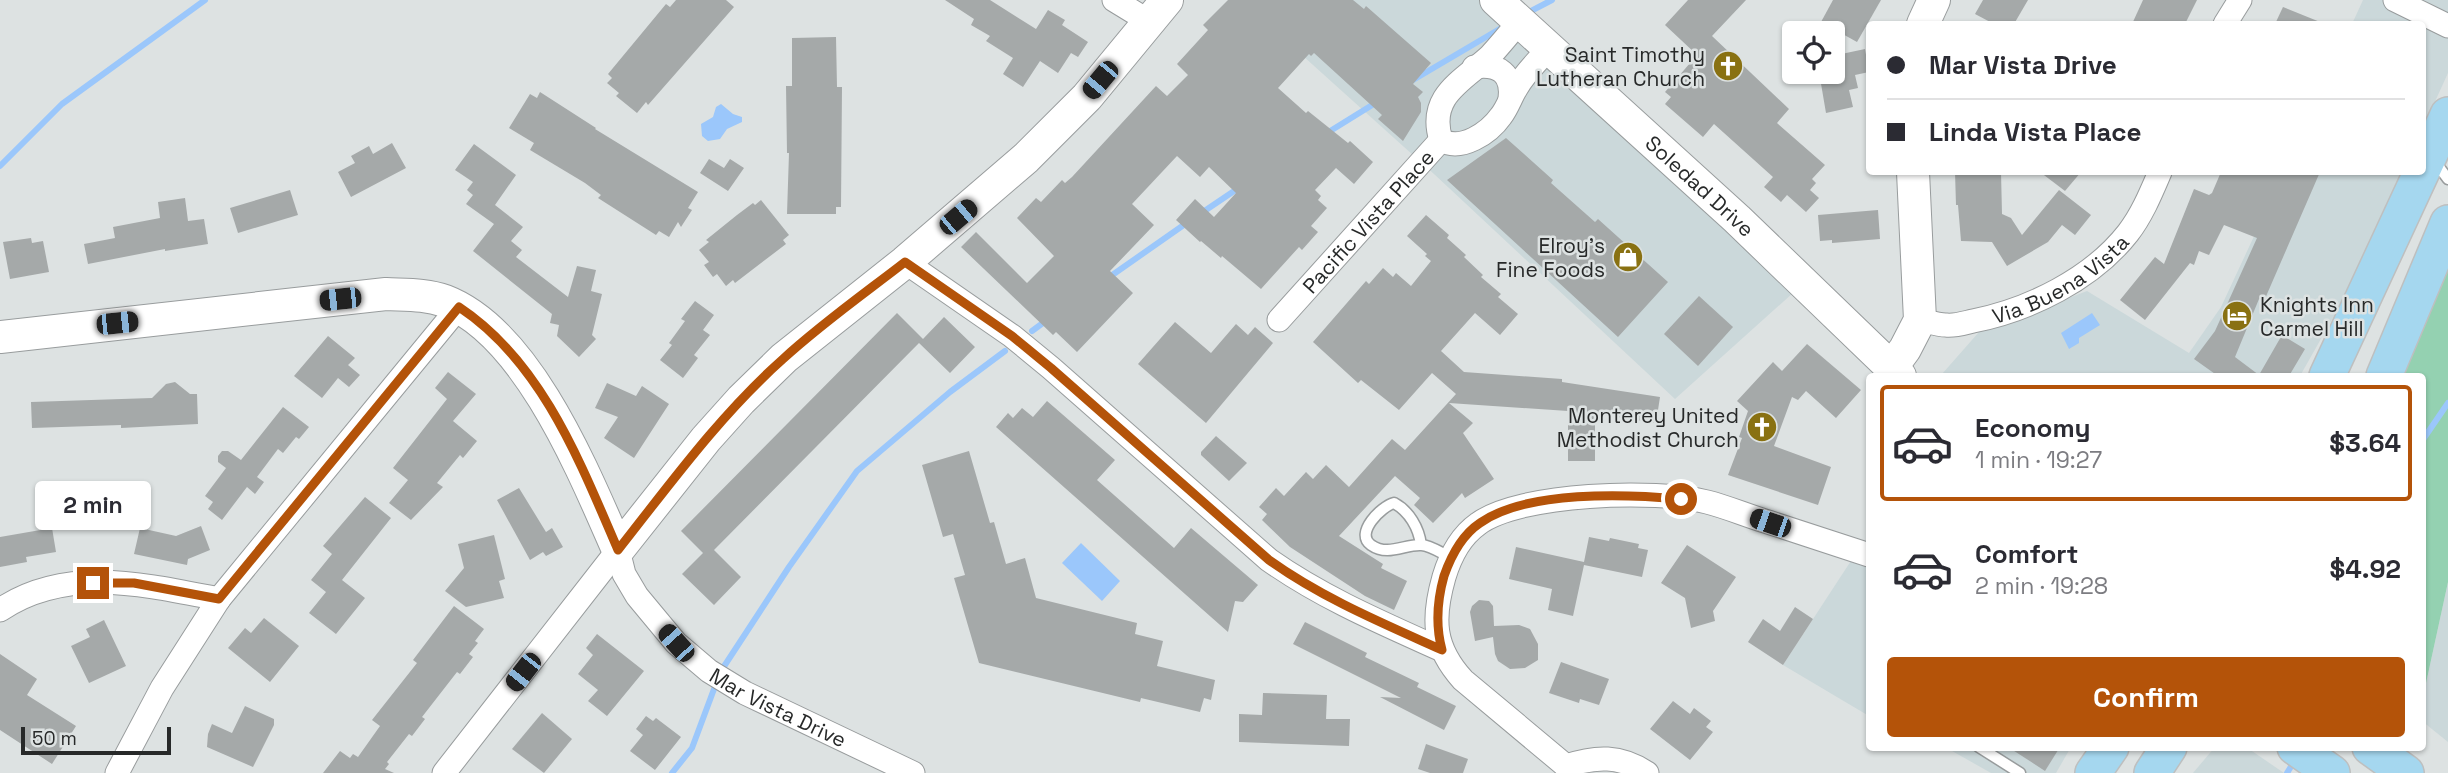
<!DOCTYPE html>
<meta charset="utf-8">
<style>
body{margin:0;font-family:"Space Grotesk",sans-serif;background:#f7f7f7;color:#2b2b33;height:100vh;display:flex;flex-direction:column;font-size:26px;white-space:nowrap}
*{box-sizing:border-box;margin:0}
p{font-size:23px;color:#7c7c81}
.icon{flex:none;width:38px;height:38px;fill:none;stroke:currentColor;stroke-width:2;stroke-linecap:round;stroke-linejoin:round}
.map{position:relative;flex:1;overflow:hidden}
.drawer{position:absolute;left:1866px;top:373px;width:560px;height:378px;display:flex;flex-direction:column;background:#fff;border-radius:7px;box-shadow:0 2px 5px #0004}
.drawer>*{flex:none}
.banner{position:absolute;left:1866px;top:21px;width:560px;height:154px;border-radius:7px;box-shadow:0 2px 5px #0004;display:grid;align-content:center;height:154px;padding:0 21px;background:#fff}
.controls{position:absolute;left:1782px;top:21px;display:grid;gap:14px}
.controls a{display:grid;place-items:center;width:63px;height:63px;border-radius:7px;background:#fff;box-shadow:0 2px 5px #0004;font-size:35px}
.scale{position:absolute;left:21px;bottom:18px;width:150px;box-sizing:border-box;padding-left:7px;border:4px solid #272929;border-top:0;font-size:19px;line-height:24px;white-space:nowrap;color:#272929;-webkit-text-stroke:5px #dde2e2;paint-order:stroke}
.end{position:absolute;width:32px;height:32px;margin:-16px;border:9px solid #b45309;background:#fff;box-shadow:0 0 0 4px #fff}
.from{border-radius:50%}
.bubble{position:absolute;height:49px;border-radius:7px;background:#fff;box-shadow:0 2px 5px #0004;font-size:23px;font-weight:600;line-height:49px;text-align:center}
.car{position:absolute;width:21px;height:42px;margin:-21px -10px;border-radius:9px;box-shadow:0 0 5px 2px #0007;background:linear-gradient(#222 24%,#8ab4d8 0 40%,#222 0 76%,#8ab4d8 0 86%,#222 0)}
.banner b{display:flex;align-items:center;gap:24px;height:66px;font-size:26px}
.banner b+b{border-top:2px solid #e1e1e2}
.banner i{width:18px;height:18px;background:#2b2b33}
ul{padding:12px 0 0;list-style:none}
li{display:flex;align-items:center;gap:21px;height:116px;margin:0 14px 10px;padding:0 7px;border:4px solid transparent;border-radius:7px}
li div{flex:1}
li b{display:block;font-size:26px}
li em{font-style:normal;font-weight:600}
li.on{border-color:#b45309}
li>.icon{width:63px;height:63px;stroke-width:1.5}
.cta{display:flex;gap:14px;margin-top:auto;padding:14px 21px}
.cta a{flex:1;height:80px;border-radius:7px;background:#b45309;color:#fff;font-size:28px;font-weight:600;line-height:80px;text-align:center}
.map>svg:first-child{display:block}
.built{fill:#cbd8da}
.green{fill:#94d1b1}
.water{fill:#9bc7fb}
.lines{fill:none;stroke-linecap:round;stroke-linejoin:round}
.stream{stroke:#9bc7fb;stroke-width:6}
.building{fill:#a5a9a9}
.lane-casing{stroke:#989c9d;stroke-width:13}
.street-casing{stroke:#989c9d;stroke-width:25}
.secondary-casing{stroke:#989c9d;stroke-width:34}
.primary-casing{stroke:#bebfbf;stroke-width:38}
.lane{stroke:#fff;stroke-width:10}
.street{stroke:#fff;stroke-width:23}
.secondary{stroke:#fff;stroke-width:32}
.primary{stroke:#a5d7ef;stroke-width:35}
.route{stroke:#b45309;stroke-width:9}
.labels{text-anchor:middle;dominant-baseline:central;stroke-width:5;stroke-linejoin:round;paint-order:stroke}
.poi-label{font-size:21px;fill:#272929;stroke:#dde2e2;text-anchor:end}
.street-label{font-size:21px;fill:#272929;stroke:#dde2e2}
</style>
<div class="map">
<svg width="2448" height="773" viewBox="0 0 2448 773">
<rect width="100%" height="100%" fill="#dde2e2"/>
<g class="built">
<polygon points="1241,0 1496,0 1794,292 1675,399 1434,174"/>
<polygon points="2363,0 2448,0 2448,73 2422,130 2422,24 2352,24"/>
<polygon points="2284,172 2403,172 2348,291 2300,376 1945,376 1942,374 1979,332 2087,291 2189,353 2221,307"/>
<polygon points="1869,542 1869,716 1783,665 1862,544"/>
<polygon points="2448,582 2448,742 2422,721 2422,702"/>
<polygon points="1945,747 2071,747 2056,773 1991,773"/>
<polygon points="2215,747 2246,747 2284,773 2193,773"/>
</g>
<polygon class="green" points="2448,269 2448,582 2423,697 2422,376 2399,376"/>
<g class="water">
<polygon points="721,104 733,114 742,117 742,122 727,129 720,139 708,141 702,136 701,124 713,117 716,107"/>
<polygon points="2092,313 2100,325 2079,338 2079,343 2069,349 2061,333"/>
<polygon points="1081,543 1120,581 1102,601 1062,563"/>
</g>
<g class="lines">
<g class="stream">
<polyline points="1525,14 1552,0"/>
<polyline points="1413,80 1503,27"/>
<polyline points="1327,133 1377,102"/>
<polyline points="0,166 62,104 205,0"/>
<polyline points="1200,214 1240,187"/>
<polyline points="1108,278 1188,222"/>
<polyline points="1032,331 1047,320"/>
<polyline points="2422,441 2448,403"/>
<polyline points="721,671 789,567 857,471 950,392 1005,351"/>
<polyline points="672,773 692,748 717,681"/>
<polyline points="2287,773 2295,760"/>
</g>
</g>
<g class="building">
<polygon points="676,0 726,0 734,7 648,105 646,102 637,113 616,96 619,93 607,83 612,78 608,74 666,4 670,7"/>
<polygon points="945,0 990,0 1036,29 1048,10 1065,20 1062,25 1088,42 1078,57 1071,53 1058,73 1040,61 1023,87 1003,74 1013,58 986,41 990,36 971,25 974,19"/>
<polygon points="1228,0 1353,0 1364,9 1366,6 1431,63 1413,84 1423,92 1418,97 1421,103 1421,112 1403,141 1378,119 1382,115 1314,53 1311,56 1309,54 1278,88 1306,113 1308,111 1348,143 1350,141 1373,162 1354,184 1336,168 1315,190 1321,196 1318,200 1327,208 1311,226 1318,232 1302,250 1299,247 1261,289 1222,256 1221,258 1201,241 1200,242 1176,220 1195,199 1214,217 1236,193 1209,167 1200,177 1177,156 1132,204 1154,225 1110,271 1133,293 1077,352 1056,332 1053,335 961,247 976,232 1027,283 1054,256 1017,218 1036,198 1041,202 1062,180 1065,183 1072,177 1156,86 1167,96 1188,75 1177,64 1208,30 1203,25"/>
<polygon points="1688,0 1746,0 1712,36 1789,109 1777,123 1825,165 1812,179 1816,183 1810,190 1819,198 1806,212 1787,195 1781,202 1764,187 1773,177 1714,124 1703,137 1665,104 1671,97 1665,92 1697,55 1665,25"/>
<polygon points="1833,0 1881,0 1857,42 1821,22"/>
<polygon points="1983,0 2028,0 2014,24 1994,24 1975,14"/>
<polygon points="2143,0 2197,0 2185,24 2132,24"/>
<polygon points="2283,7 2325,24 2275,24"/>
<polygon points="836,37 837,87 842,87 841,207 836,207 836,214 787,214 789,153 787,153 786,86 792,86 792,38"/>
<polygon points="1865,49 1869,72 1855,75 1858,88 1849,90 1853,107 1826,113 1819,72 1832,72 1832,56"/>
<polygon points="540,92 596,128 595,129 698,192 688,208 692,210 681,227 678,222 669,237 659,231 656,235 598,198 601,195 585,183 530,150 534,143 509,128 530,94 537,98"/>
<polygon points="1506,138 1553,180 1551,183 1595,222 1598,219 1668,282 1618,337 1447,180"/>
<polygon points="392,143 406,168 351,197 338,172 355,163 351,156 369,146 373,154"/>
<polygon points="474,144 516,175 495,205 523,227 511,241 522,250 516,257 568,297 577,266 596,270 591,291 602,294 592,335 596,339 579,357 557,336 559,325 550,323 552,314 473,251 494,224 466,204 473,195 467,190 473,182 455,170"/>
<polygon points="709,159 724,168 730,159 744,168 728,191 700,173"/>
<polygon points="1955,172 2001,172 2002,214 2011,218 2022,235 2059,190 2091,215 2075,235 2062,225 2048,242 2007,266 1992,242 1961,241 1958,205 1956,205"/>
<polygon points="2040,172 2081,172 2065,191"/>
<polygon points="2221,172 2320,172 2264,301 2259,299 2235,357 2259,375 2282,335 2305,349 2289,376 2218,376 2194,359 2215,331 2257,238 2224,225 2209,255 2199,251 2194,265 2190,263 2145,320 2120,300 2155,257 2164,264 2194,189 2209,195 2212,193"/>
<polygon points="290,190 298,215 238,233 230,208"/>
<polygon points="185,198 188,221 204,219 208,244 165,251 165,249 88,264 84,244 115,238 113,227 160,218 158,202"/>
<polygon points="761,200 789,235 783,240 786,244 735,283 733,280 726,286 717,274 713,277 704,265 709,262 699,250 709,242 706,240 737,215 753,203 755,205"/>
<polygon points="1878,210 1880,239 1832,243 1832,240 1820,241 1818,215"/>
<polygon points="1426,215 1449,235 1447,238 1466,255 1464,257 1483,275 1481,277 1501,294 1498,297 1518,314 1500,335 1475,313 1441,351 1464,372 1562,379 1562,382 1660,397 1656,423 1595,414 1595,461 1568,461 1568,411 1449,403 1473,423 1463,433 1494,479 1465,498 1462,493 1433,523 1414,505 1420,498 1395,476 1339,536 1383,564 1381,568 1407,581 1394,610 1365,596 1290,547 1262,520 1267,514 1259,507 1276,488 1284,496 1306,472 1313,479 1326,465 1349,487 1392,439 1405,450 1456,394 1432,373 1399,410 1361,380 1358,383 1313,342 1366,281 1369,284 1383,268 1393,277 1396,273 1411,286 1431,261 1425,256 1427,254 1407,236"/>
<polygon points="31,238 32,243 43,241 49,272 10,279 3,242"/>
<polygon points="1699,296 1733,327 1698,366 1664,334"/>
<polygon points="695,301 714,315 703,330 710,335 694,355 698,358 683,378 660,360 672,345 669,343 685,321 681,319"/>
<polygon points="897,313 923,339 944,317 975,347 950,373 919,343 714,550 741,577 714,605 682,574 703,553 681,531"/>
<polygon points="1175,322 1211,353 1236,324 1248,335 1255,327 1273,343 1206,423 1138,364"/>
<polygon points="328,336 355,358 348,365 360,375 349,387 338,378 322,398 294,376"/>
<polygon points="1807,344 1861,390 1836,418 1806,391 1798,400 1792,397 1774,446 1831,467 1818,505 1728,475 1742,438 1739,437 1748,411 1737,401 1773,362 1782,371"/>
<polygon points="448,372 476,394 453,421 477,441 463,458 460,455 437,483 443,487 411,520 389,503 408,480 393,468 447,399 435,388"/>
<polygon points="175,382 190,394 197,394 198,424 121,428 121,425 32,428 31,402 152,398 166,384"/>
<polygon points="607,383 636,396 642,386 669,404 634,458 604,438 618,417 595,408"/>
<polygon points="1047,401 1115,460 1097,480 1174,548 1191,528 1258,585 1243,602 1235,601 1228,632 996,427 1008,413 1013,418 1022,408 1033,417"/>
<polygon points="283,407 309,427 299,439 296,437 283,453 278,449 257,477 264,482 255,494 247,487 222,520 208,509 213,502 205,496 226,468 218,462 218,456 222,451 228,451 241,460"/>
<polygon points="1216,436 1247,463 1229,481 1201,455 1201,452"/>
<polygon points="969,451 990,523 994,522 1006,564 1025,558 1036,598 1137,623 1135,634 1163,641 1157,666 1215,680 1211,700 1204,698 1200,712 1141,698 1140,702 979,663 954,578 965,575 953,534 943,537 922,465"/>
<polygon points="519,488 546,532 552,528 563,547 546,556 543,552 530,560 497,500"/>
<polygon points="365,497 391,518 342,580 365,598 336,634 309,613 326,592 311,580 332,554 323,546"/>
<polygon points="201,526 210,550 188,559 187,565 134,554 140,528 176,536"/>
<polygon points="52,528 56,552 26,557 27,562 0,567 0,537"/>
<polygon points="494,535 505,579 499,581 504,598 466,607 445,591 464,568 458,544"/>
<polygon points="1589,537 1609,541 1610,538 1639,544 1638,548 1648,550 1642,577 1584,565 1573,616 1548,610 1552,589 1509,579 1516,547 1584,562"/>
<polygon points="1687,545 1736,577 1713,611 1715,621 1691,628 1685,598 1661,583"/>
<polygon points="1479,600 1489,601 1493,606 1494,626 1519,625 1530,629 1538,644 1538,660 1525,668 1510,669 1498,661 1495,654 1493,637 1475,641 1470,612 1472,606"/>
<polygon points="454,606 484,629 475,641 478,643 469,654 473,657 460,674 457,672 422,717 425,719 412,736 409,734 387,762 389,764 385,769 394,773 323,773 340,751 350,758 353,754 358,757 380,726 372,720 417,663 413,660"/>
<polygon points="1795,607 1813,619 1783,665 1748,642 1763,619 1780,631"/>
<polygon points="264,618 299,646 270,682 228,648 245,628 251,633"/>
<polygon points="104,620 126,666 89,683 71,646 90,637 86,629"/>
<polygon points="1305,622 1367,653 1365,657 1419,683 1417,687 1456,706 1444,730 1380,697 1401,698 1293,644"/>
<polygon points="597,634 644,671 607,716 588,701 598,690 578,674 593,655 586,648"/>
<polygon points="0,654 37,679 27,695 76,726 52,764 0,730"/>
<polygon points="1561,662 1609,679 1599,705 1580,699 1579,703 1549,693"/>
<polygon points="1263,693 1327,695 1326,719 1350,719 1349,746 1239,742 1239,714 1262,715"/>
<polygon points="1673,701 1690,714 1694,708 1711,721 1706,727 1713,732 1690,760 1650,729"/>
<polygon points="245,706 274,719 274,725 253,767 207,747 208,734 212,724 232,733"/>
<polygon points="542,713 572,739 544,773 512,749"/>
<polygon points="646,716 653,721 656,718 681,737 655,770 630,751 643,735 636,729"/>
<polygon points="1426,744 1468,759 1463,773 1430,773 1418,769"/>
<polygon points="2008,747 2060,747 2045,771"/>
</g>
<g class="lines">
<g class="lane-casing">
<g id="lane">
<polyline points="2433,159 2448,179"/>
<path d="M1421,545C1419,528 1409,511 1394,503C1382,506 1354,533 1371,545C1388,557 1405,544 1421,545C1430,545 1443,554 1452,558"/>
<polyline points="1979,747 2020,773"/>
</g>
</g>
<g class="street-casing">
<g id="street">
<polyline points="1114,0 1150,22"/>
<polyline points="2395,0 2448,26"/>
<polyline points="2225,24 2240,0"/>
<path d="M1474,67C1499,63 1513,74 1510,99"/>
<path d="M1441,140C1461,152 1489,133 1501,116C1508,107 1511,96 1517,87C1525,73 1538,61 1548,49"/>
<path d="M1441,140C1427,96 1463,81 1490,56C1500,45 1510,33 1519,22"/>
<path d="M905,262L1012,336L1051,368L1269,560C1323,598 1382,623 1442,650"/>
<path id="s1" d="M1279,320L1441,140"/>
<path id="s2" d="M1920,320C1929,322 1938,325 1946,325C1955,326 1964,323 1973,321C2029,310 2092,279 2128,233C2142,215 2151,193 2160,172"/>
<path id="s3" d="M618,550L624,574L637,596L676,643L709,671L745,693L913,773"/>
<path d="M0,610C66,565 147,585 219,599"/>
<path d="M1566,766C1596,756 1620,755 1647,773"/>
<polyline points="117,773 162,688 219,599 459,307"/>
<polyline points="444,773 618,550"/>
<path d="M1568,773L1566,766L1463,680C1433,647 1432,619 1444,577C1450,557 1461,536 1478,524C1519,493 1657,489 1707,502C1727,507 1748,516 1768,522C1801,533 1835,544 1869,555"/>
</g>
</g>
<g class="secondary-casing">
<g id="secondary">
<path id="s4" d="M1496,0L1737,219L1900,376"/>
<polyline points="1923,24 1934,0"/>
<path d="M0,337L386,294C406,295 426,294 445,301C528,333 584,473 618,550L706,439L741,400L784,358L905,262L1026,158L1087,97L1167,0"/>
<polyline points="1891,368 1905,349 1920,320 1913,172"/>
</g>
</g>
<g class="primary-casing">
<g id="primary">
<polyline points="2327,376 2448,115"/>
<polyline points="2384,376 2448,223"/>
<polyline points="2295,747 2332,773"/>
<polyline points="2370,747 2406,773"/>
<polyline points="2093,773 2111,747"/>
<polyline points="2152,773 2169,747"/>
</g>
</g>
<use href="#lane" class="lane"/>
<use href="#street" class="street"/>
<use href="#secondary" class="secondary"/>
<use href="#primary" class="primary"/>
</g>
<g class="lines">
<path class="route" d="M93,583H134L219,599L459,307C542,362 580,462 618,550C670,484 720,415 783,359C821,324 865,293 905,262L1012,336L1051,368L1269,560C1322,598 1382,623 1442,650C1435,624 1437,601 1444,576C1451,556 1462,535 1480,523C1527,490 1626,494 1681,499"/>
</g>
<defs>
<g id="church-disc" transform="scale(1.575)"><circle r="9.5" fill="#897112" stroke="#dde2e2"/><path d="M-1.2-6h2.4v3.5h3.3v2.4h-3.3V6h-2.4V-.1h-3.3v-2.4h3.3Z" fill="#fff"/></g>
<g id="shop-disc" transform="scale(1.575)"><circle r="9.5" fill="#897112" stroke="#dde2e2"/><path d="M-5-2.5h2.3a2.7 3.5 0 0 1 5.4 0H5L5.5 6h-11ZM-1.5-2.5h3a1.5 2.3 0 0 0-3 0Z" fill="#fff"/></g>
<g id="hotel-disc" transform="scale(1.575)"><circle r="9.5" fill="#897112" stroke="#dde2e2"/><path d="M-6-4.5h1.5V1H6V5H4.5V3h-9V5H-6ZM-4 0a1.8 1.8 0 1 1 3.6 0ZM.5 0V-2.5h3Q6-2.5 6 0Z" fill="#fff"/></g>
</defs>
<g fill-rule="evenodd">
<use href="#church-disc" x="1728" y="66"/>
<use href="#shop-disc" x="1628" y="257"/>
<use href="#hotel-disc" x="2237" y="316"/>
<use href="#church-disc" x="1762" y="427"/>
</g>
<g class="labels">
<g class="poi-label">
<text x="1705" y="54">Saint Timothy<tspan x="1705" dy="24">Lutheran Church</tspan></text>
<text x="1605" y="245">Elroy’s<tspan x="1605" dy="24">Fine Foods</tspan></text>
<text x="2260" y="304" text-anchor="start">Knights Inn<tspan x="2260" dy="24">Carmel Hill</tspan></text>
<text x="1739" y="415">Monterey United<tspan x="1739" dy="24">Methodist Church</tspan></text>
</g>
<g class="street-label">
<text stroke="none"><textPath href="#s4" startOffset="276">Soledad Drive</textPath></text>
<text stroke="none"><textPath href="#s1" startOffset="133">Pacific Vista Place</textPath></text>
<text stroke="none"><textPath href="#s2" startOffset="152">Via Buena Vista</textPath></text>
<text stroke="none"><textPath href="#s3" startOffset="233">Mar Vista Drive</textPath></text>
</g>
</g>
</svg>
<div class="controls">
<a><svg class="icon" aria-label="locate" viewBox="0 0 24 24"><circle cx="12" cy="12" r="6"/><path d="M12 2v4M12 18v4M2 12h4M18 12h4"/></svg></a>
</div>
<div class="scale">50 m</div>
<i class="end from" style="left:1681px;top:499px"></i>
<i class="end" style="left:93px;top:583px"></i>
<div class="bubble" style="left:35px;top:481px;width:116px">2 min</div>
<i class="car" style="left:1100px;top:80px;rotate:220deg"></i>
<i class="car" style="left:958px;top:217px;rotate:50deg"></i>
<i class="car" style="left:340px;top:299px;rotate:264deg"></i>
<i class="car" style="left:117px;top:323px;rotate:84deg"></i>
<i class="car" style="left:1770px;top:523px;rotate:289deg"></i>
<i class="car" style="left:676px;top:643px;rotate:318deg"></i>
<i class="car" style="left:523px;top:672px;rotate:218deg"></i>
<div class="banner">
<b><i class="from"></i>Mar Vista Drive</b>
<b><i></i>Linda Vista Place</b>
</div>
<section class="drawer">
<ul>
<li class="on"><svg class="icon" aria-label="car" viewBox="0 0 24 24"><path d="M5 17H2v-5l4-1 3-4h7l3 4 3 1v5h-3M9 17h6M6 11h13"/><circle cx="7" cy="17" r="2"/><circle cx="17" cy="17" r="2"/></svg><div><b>Economy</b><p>1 min · 19:27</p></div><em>$3.64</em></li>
<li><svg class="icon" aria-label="car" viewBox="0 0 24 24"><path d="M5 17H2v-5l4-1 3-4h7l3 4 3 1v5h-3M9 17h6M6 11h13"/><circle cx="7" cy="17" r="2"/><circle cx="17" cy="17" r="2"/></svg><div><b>Comfort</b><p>2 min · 19:28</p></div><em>$4.92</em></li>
</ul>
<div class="cta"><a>Confirm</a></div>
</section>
</div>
